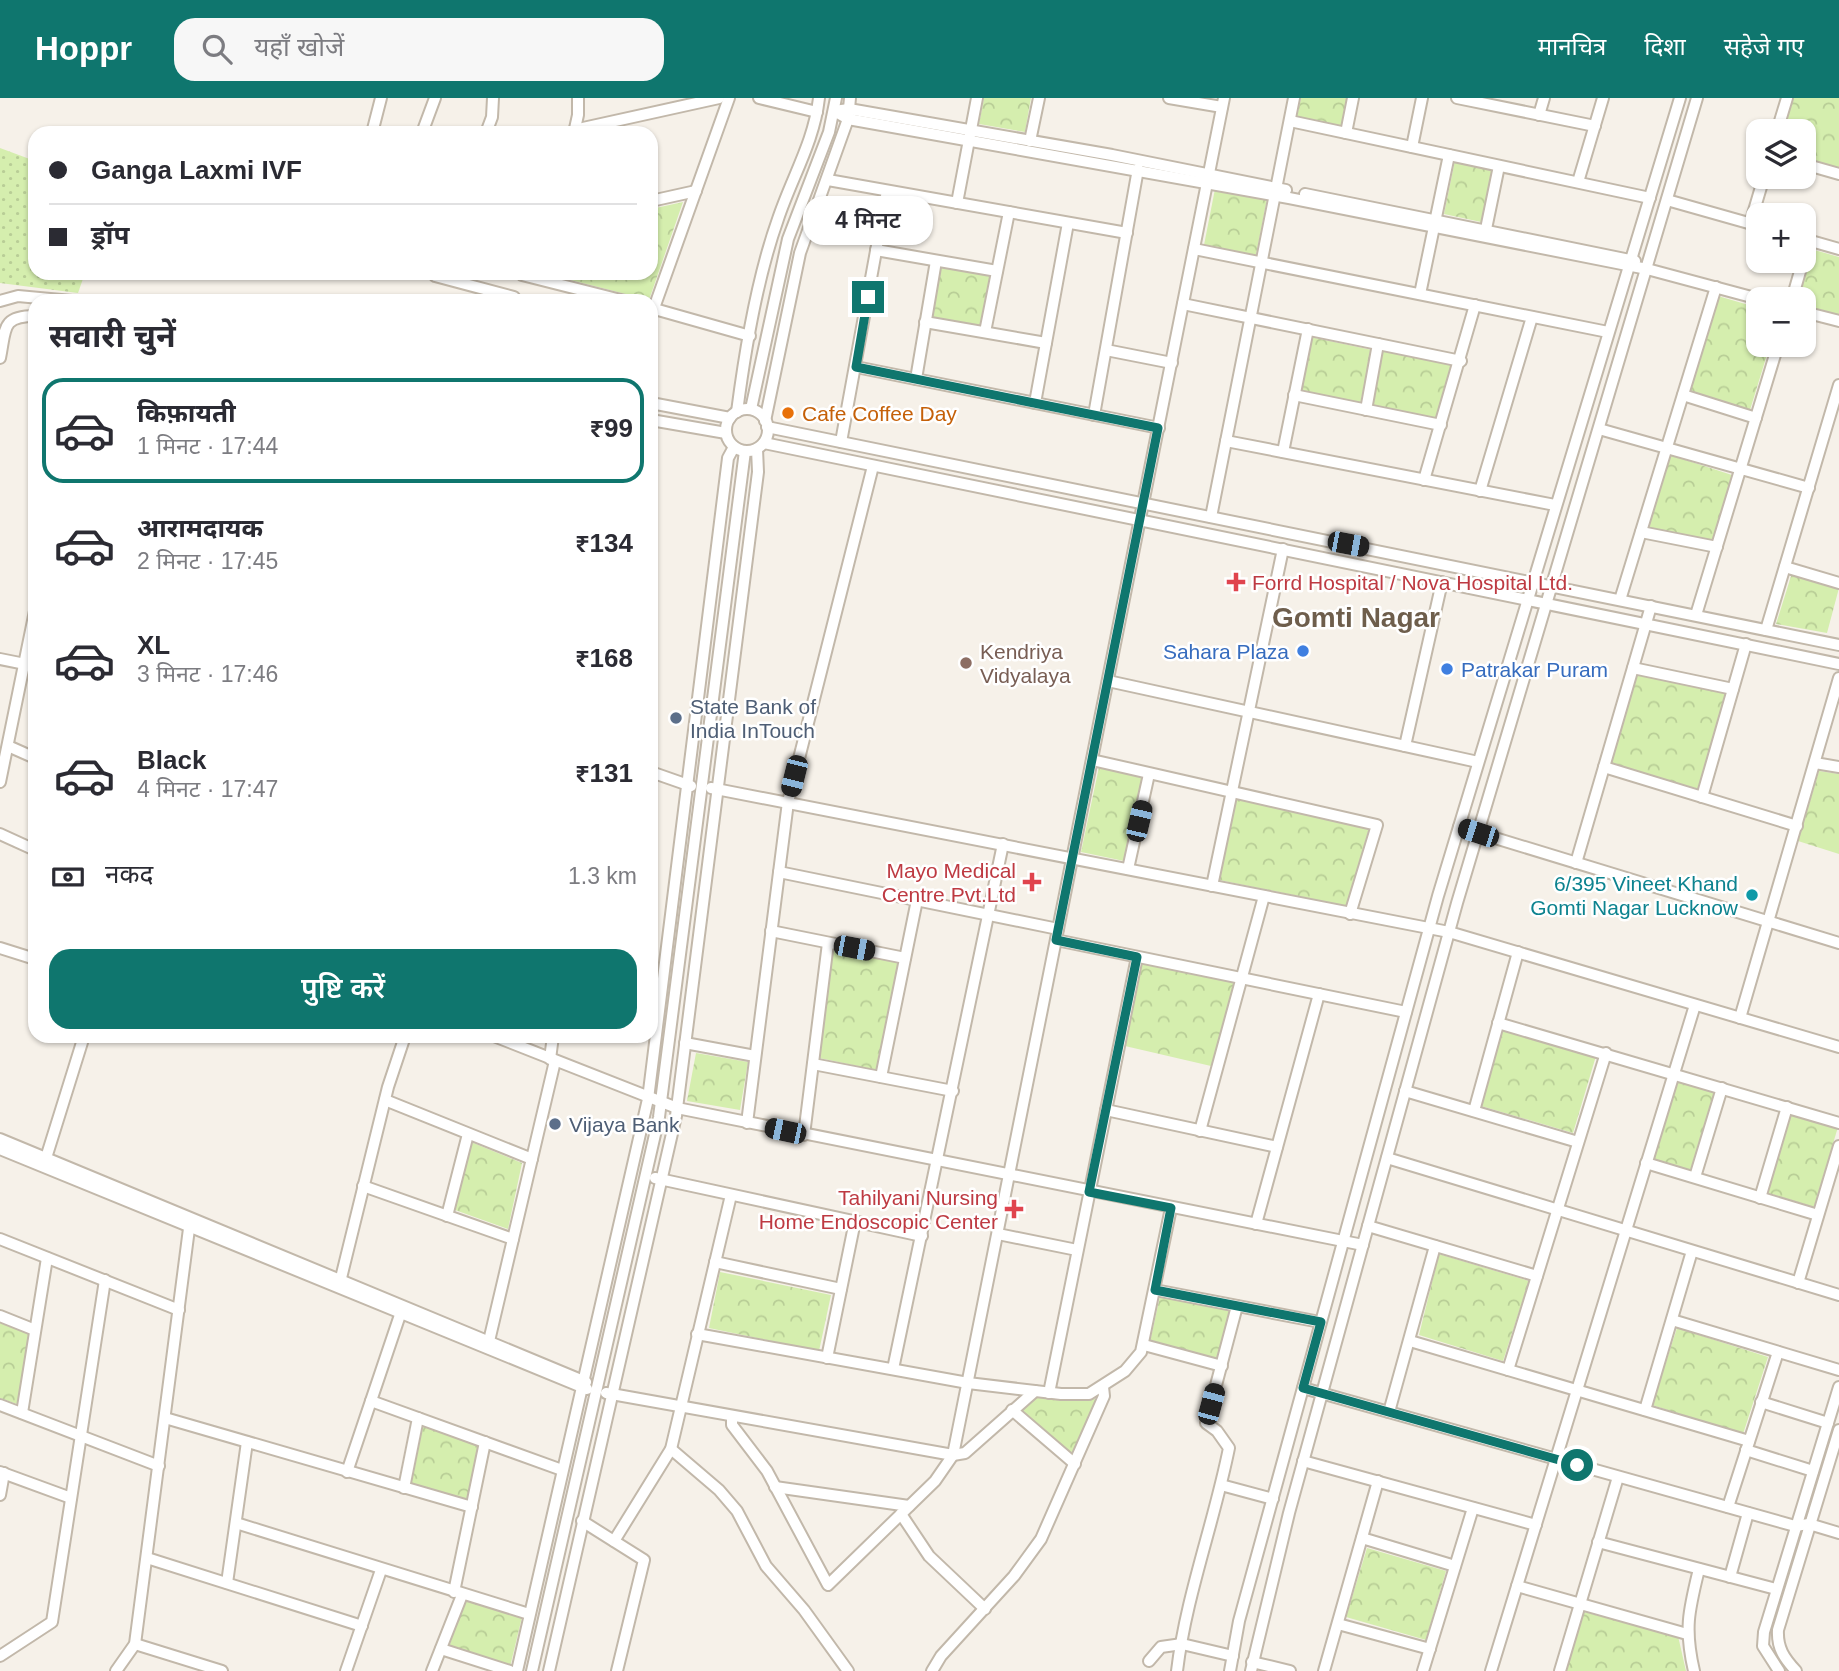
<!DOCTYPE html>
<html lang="hi">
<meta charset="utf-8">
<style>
body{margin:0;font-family:Helvetica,"Noto Sans Devanagari",sans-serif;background:#f7f7f7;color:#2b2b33;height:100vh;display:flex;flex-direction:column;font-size:26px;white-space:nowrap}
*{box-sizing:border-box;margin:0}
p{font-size:23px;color:#7c7c81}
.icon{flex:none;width:38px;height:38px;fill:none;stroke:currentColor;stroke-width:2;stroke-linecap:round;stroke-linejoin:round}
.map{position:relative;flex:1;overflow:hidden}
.drawer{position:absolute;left:28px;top:196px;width:630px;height:749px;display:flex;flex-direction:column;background:#fff;border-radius:21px;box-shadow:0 2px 5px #0004}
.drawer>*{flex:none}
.banner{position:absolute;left:28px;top:28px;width:630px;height:154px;border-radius:21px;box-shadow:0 2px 5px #0004;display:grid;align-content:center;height:154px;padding:0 21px;background:#fff}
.controls{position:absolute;left:1746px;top:21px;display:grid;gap:14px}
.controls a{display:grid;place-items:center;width:70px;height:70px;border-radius:14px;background:#fff;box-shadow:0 2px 5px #0004;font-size:35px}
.end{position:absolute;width:32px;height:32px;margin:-16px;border:9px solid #0f766e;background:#fff;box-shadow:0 0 0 4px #fff}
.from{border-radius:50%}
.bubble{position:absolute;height:49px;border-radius:21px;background:#fff;box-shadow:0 2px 5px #0004;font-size:23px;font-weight:600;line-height:49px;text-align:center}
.car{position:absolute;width:21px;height:42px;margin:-21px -10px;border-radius:9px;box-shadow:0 0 5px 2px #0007;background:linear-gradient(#222 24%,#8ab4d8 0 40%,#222 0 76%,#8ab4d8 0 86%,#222 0)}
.banner b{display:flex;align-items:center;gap:24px;height:66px;font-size:26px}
.banner b+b{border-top:2px solid #e1e1e2}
.banner i{width:18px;height:18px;background:#2b2b33}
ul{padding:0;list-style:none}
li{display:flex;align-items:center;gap:21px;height:105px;margin:0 14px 10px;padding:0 7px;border:4px solid transparent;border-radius:21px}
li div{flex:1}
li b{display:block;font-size:26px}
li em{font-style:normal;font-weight:600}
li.current{border-color:#0f766e}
li>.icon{width:63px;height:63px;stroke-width:1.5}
h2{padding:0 21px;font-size:32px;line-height:84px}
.pay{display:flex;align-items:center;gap:18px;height:77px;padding:0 21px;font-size:26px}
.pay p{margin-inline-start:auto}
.button{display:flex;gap:14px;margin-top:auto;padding:14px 21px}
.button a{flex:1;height:80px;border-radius:21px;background:#0f766e;color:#fff;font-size:28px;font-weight:600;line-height:80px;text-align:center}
header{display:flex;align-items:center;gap:42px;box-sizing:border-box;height:98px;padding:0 35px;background:#0f766e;color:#fff}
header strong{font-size:33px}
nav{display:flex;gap:38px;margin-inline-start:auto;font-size:24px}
.search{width:490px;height:63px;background:#f7f7f7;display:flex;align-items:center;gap:18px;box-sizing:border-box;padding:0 24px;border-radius:21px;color:#7c7c81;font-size:26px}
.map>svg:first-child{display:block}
.grass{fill:url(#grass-dots)}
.park{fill:url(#park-crowns)}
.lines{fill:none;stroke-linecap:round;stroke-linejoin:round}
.minor-casing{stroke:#c2b8aa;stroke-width:14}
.minor{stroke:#fff;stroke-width:10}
.route{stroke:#0f766e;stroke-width:9}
.food-dot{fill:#e8710a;stroke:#fff;stroke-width:2.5}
.health-dot{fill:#e0444e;stroke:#fff;stroke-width:2.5}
.shop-dot{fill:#3f7fe0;stroke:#fff;stroke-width:2.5}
.education-dot{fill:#8d6e63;stroke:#fff;stroke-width:2.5}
.service-dot{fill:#5c6f8a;stroke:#fff;stroke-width:2.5}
.culture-dot{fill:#0f9aa8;stroke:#fff;stroke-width:2.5}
.labels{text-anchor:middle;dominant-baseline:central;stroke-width:5;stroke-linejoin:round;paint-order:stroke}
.food-label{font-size:21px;fill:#c56008;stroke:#fff;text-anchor:start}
.health-label{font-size:21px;fill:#be3a42;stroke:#fff;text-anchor:end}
.education-label{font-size:21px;fill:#785e54;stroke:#fff;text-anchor:start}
.shop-label{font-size:21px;fill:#366cbe;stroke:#fff;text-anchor:end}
.service-label{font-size:21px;fill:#4e5e75;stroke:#fff;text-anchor:start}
.culture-label{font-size:21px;fill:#0d838f;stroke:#fff;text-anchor:end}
.district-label{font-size:28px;font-weight:bold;fill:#6e5e4c;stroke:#fff}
</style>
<header>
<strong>Hoppr</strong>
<div class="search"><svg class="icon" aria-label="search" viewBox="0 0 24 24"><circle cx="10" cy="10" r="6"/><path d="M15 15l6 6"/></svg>यहाँ खोजें</div>
<nav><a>मानचित्र</a><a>दिशा</a><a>सहेजे गए</a></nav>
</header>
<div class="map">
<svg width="1839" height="1573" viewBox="0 0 1839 1573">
<defs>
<pattern id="grass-dots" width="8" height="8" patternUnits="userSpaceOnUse" patternTransform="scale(1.75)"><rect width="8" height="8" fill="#d5eeae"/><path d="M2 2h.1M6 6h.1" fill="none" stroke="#b8cd96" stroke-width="1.8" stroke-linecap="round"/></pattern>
<pattern id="park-crowns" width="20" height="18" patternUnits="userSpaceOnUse" patternTransform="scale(1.75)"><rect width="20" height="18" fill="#d5eeae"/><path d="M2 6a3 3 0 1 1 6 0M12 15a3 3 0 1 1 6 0" fill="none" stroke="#b8cd96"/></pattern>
</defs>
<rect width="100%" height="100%" fill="#f6f1e9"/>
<polygon class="grass" points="0,50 35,63 35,175 85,175 78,195 0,185"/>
<g class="park">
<polygon points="984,0 1031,0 1025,34 979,26"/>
<polygon points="1301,0 1348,0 1342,29 1297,19"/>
<polygon points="1794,0 1839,0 1839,72 1804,62 1804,33 1783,33"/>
<polygon points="1455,62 1493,70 1481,124 1444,116"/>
<polygon points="1215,91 1267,101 1256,157 1204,147"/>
<polygon points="683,104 649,202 543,175 651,175 651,111"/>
<polygon points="1811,151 1839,159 1839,218 1804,208 1804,201 1797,201"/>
<polygon points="941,169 991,178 981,229 931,219"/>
<polygon points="1718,198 1759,210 1759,247 1770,247 1750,312 1689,294"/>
<polygon points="1311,239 1372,252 1360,306 1299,294"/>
<polygon points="1381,252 1453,267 1436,321 1371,308"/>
<polygon points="1670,357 1732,377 1713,444 1647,431"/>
<polygon points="1792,475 1839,490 1827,535 1776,526"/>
<polygon points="1637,576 1727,596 1699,691 1610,667"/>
<polygon points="1099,669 1147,679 1129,764 1081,754"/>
<polygon points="1819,673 1839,676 1839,756 1798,743"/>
<polygon points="1236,700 1369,730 1347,808 1219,782"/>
<polygon points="833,849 899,862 877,972 819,960"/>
<polygon points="1142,864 1235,884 1211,968 1125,948"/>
<polygon points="1503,931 1596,958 1573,1035 1481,1008"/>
<polygon points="696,955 748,964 740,1012 687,1003"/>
<polygon points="1677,981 1715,993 1690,1073 1652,1061"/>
<polygon points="1792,1015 1838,1029 1814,1109 1768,1095"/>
<polygon points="471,1044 522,1065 508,1131 455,1112"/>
<polygon points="1439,1156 1529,1183 1503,1263 1419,1237"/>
<polygon points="720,1174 831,1197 819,1253 709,1230"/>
<polygon points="1160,1198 1232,1213 1218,1262 1150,1244"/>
<polygon points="0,1225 29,1236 17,1306 0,1300"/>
<polygon points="1677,1230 1768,1259 1743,1336 1652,1307"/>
<polygon points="1035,1299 1096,1301 1072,1358 1019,1312"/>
<polygon points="423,1325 478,1346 467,1402 409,1386"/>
<polygon points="1367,1450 1446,1473 1426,1542 1346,1519"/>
<polygon points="465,1502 522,1519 510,1569 449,1549"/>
<polygon points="1584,1514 1678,1538 1686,1573 1566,1573"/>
</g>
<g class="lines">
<g class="minor-casing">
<g id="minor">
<polyline points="759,0 817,14"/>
<polyline points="1169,0 1222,9"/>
<polyline points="1457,0 1595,28"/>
<polyline points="834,13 848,21 1289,100 1647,171 1759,201"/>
<polyline points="834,13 849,11 1112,57 1286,92"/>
<polyline points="1539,17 1544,0"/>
<polyline points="1290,23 1650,100"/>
<polyline points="574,32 719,0"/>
<polyline points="1777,33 1787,0"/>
<polyline points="372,35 381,0"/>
<polyline points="422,35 435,0"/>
<polyline points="486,35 492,19 493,0"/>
<polyline points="574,35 578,17 578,0"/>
<polyline points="1346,35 1353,0"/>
<polyline points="1030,43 1039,0"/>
<polyline points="1412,49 1422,0"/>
<polyline points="1804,66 1839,76"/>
<polyline points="828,82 1127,135"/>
<polyline points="1578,84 1603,0"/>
<polyline points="1305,96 1635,163"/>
<polyline points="1667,102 1759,128"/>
<polyline points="651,103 696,93"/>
<polyline points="957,105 977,0"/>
<polyline points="1750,126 1764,79"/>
<polyline points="1486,131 1499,68"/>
<polyline points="1804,141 1839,151"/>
<polyline points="1194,151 1608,234"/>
<polyline points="876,152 997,173"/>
<polyline points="436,175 435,178 514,199"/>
<polyline points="522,177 625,203"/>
<polyline points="1420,196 1449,57"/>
<polyline points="1792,201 1803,163"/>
<polyline points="0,203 18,198 72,203"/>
<polyline points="1183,206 1461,263"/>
<polyline points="651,210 750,238"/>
<polyline points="654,210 729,0"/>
<polyline points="1804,214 1839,223"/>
<polyline points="925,224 1046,245"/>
<polyline points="985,234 1009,114"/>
<polyline points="1106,252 1172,265"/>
<path d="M0,260C6,231 1,218 35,218"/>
<polyline points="856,269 1159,330"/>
<polyline points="916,281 936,163"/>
<polyline points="1294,297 1441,327"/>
<polyline points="1683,297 1756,320"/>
<polyline points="651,305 730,320"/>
<polyline points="1035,305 1068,125"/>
<polyline points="751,311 788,141 829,34 836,0"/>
<circle cx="747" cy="332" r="21"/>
<polyline points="1366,312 1378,246"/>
<path d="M737,314C745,252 757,180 778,121C792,79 814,44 819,0"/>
<polyline points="1094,317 1138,71"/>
<polyline points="651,322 726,335"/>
<polyline points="765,323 800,155 848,21 850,0"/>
<polyline points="767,329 1839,547"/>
<polyline points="1599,331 1809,390"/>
<polyline points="1226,343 1555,407"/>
<polyline points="841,344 887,93"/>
<polyline points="764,345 1839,566"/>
<polyline points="1283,354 1308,231"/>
<polyline points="1424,382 1475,207"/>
<polyline points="1480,393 1532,219"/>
<polyline points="1211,419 1294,0"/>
<polyline points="1641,434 1717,449"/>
<polyline points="1785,469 1839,485"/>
<polyline points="1620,502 1716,189"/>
<polyline points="1696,517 1778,247"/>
<polyline points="1766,532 1839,287"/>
<polyline points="0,561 35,568"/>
<polyline points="1633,570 1733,591"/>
<polyline points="1108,583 1478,664"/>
<polyline points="8,648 35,660"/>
<polyline points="1405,648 1442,484"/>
<polyline points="1092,662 1377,727 1350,816"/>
<polyline points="1815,665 1839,669"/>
<polyline points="1604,669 1797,728"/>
<polyline points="651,674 691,688"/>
<polyline points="0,684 35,513"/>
<polyline points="711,690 1449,834 1839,949"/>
<polyline points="1702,699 1746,546"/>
<polyline points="1459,729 1839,845"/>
<polyline points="0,736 35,752"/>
<polyline points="1576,765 1651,508"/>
<polyline points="1128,771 1149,676"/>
<polyline points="779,774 1058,831"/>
<polyline points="1212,788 1283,451"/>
<polyline points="771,833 905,860"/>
<polyline points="1056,842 1406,914"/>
<polyline points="0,850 35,861"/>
<polyline points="1740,920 1839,580"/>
<polyline points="1498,925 1839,1025"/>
<polyline points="494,938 677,1010 1363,1147"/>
<polyline points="685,945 755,958"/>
<polyline points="550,961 553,938"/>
<polyline points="813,966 953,993"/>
<polyline points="881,979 917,802"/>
<polyline points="1405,993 1578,1044"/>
<polyline points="385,1002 532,1061"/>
<polyline points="1106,1012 1277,1049"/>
<polyline points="1474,1013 1518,854"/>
<polyline points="747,1025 788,704 873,368"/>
<polyline points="1200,1033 1264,798"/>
<polyline points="804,1037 828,845"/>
<polyline points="0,1041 586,1284"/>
<polyline points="0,1051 587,1291"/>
<polyline points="46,1060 84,938"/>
<polyline points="1387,1060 1839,1197"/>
<polyline points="1646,1065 1818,1117"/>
<polyline points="1695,1079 1722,990"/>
<polyline points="655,1080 922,1138"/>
<polyline points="363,1088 513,1141"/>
<polyline points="1760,1100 1787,1009"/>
<polyline points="447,1118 468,1036"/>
<polyline points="1256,1126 1319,896"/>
<polyline points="1368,1128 1537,1178"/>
<polyline points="998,1136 1077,1152"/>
<polyline points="0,1141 179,1212"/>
<polyline points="715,1164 841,1191"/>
<polyline points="341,1180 388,989 405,938"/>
<polyline points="1798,1185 1839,1048"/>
<polyline points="1155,1192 1320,1224"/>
<polyline points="0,1218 35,1232"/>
<polyline points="1672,1222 1839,1272"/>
<polyline points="697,1236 968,1285 1061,1296 1089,1296 1125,1273 1141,1254 1171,1110"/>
<polyline points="489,1243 555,963"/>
<polyline points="1410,1243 1749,1343"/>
<polyline points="1144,1247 1222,1268"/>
<polyline points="827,1260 855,1123"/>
<polyline points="893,1271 1003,746"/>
<polyline points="1508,1272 1606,955"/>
<polyline points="1303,1290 1795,1428 1809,1426 1839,1435"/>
<polyline points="606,1295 953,1357 965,1355 1035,1293"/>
<polyline points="1049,1295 1137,859"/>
<polyline points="371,1303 562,1372"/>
<polyline points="1761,1304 1828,1325"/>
<polyline points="0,1307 159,1368"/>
<polyline points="1012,1312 1075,1366"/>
<polyline points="1645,1312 1692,1153"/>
<polyline points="1389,1314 1435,1148"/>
<polyline points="22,1315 47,1160"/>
<polyline points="732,1319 732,1327 767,1373 828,1487 935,1383 953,1357 1224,0"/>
<polyline points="165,1320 472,1409"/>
<polyline points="671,1351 719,1392 737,1413 766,1468 804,1512 848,1573"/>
<polyline points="1746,1352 1813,1373"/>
<polyline points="1303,1363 1536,1427"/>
<polyline points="0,1374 71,1400"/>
<polyline points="347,1374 402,1211"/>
<polyline points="1221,1387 1273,1401"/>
<polyline points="775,1389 909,1408"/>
<polyline points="404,1390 418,1320"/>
<polyline points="0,1397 4,1375"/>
<polyline points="1728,1409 1778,1254"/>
<polyline points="901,1416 929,1458 985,1511"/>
<polyline points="582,1423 644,1462 617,1573"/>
<polyline points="236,1425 529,1516"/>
<polyline points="1362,1440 1455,1468"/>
<polyline points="614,1443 671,1351 731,1097"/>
<polyline points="1598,1444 1776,1491"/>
<polyline points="147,1460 362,1528"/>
<polyline points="1730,1479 1748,1415"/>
<polyline points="227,1485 247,1344"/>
<polyline points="1517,1488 1687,1536"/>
<polyline points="454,1494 485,1344"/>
<polyline points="1338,1526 1430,1551"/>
<polyline points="135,1546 222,1573"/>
<polyline points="441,1551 510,1573"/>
<polyline points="0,1558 52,1524 105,1182"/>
<polyline points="1149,1563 1161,1549 1182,1546 1233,1558"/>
<polyline points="1252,1564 1290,1573"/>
<polyline points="116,1573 135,1546 190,1123"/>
<polyline points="346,1573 381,1472"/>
<polyline points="432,1573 462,1497"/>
<polyline points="517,1573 648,1001 728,360 734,349"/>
<polyline points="532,1573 659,1019 745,353"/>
<polyline points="549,1573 676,1018 758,374 757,351"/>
<polyline points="932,1573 941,1558 1014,1478 1041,1441 1104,1298 1103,1289"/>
<path d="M1177,1573C1186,1498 1214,1425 1229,1350L1217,1333L1206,1325L1237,1208"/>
<polyline points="1230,1573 1239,1523 1438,798 1680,0"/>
<polyline points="1251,1573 1289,1415 1457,805 1697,0"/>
<polyline points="1324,1573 1378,1383"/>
<polyline points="1423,1573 1473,1410"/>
<polyline points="1491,1573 1695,907"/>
<polyline points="1560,1573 1618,1379"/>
<path d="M1694,1573C1684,1530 1689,1512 1699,1471"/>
<polyline points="1779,1573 1763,1548 1764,1534 1839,1289"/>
<path d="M1796,1573C1784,1560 1777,1550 1778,1532L1839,1332"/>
</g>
</g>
<use href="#minor" class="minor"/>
</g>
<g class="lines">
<polyline class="route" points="868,199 856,269 1158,330 1056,842 1137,859 1089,1094 1171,1110 1155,1192 1321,1224 1303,1290 1577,1367"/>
</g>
<circle class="food-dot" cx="788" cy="315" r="7"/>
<g class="health-dot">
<path d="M1232.5 473.5h7v7h7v7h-7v7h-7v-7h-7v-7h7z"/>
<path d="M1028.5 773.5h7v7h7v7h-7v7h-7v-7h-7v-7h7z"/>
<path d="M1010.5 1100.5h7v7h7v7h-7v7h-7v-7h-7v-7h7z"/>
</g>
<g class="shop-dot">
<circle cx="1303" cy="553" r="7"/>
<circle cx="1447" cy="571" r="7"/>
</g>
<circle class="education-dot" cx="966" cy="565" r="7"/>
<g class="service-dot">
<circle cx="676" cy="620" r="7"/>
<circle cx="555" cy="1026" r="7"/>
</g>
<circle class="culture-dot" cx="1752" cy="797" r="7"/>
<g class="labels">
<g class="food-label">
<text x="802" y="315">Cafe Coffee Day</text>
</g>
<g class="health-label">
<text x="1252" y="484" text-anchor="start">Forrd Hospital / Nova Hospital Ltd.</text>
<text x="1016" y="772">Mayo Medical<tspan x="1016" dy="24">Centre Pvt.Ltd</tspan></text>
<text x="998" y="1099">Tahilyani Nursing<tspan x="998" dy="24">Home Endoscopic Center</tspan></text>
</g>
<g class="education-label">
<text x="980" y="553">Kendriya<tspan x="980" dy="24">Vidyalaya</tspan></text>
</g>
<g class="shop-label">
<text x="1289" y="553">Sahara Plaza</text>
<text x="1461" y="571" text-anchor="start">Patrakar Puram</text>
</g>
<g class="service-label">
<text x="690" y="608">State Bank of<tspan x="690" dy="24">India InTouch</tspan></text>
<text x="569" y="1026">Vijaya Bank</text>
</g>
<g class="culture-label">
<text x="1738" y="785">6/395 Vineet Khand<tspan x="1738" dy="24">Gomti Nagar Lucknow</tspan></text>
</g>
<g class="district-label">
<text x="1356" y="519">Gomti Nagar</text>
</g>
</g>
</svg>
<div class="controls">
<a><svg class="icon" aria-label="layers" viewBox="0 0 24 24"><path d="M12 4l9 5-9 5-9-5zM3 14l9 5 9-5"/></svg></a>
<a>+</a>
<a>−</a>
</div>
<i class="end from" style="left:1577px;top:1367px"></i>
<i class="end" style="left:868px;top:199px"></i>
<div class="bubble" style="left:803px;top:98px;width:130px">4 मिनट</div>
<i class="car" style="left:1348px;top:446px;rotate:101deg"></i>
<i class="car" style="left:794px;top:678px;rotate:194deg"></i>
<i class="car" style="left:1139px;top:723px;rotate:13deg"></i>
<i class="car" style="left:1478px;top:735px;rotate:288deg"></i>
<i class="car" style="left:854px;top:850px;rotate:101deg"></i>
<i class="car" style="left:785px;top:1033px;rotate:282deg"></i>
<i class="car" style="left:1211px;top:1306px;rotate:15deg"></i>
<div class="banner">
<b><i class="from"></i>Ganga Laxmi IVF</b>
<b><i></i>ड्रॉप</b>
</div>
<section class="drawer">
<h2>सवारी चुनें</h2>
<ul>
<li class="current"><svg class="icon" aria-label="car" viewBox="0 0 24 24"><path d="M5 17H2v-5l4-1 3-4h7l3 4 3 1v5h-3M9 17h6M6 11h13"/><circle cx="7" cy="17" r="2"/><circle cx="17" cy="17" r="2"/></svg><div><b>किफ़ायती</b><p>1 मिनट · 17:44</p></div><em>₹99</em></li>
<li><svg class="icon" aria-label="car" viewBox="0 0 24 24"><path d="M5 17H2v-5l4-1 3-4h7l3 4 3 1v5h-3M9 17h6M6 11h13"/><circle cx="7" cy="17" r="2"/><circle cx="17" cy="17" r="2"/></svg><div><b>आरामदायक</b><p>2 मिनट · 17:45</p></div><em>₹134</em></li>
<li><svg class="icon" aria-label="car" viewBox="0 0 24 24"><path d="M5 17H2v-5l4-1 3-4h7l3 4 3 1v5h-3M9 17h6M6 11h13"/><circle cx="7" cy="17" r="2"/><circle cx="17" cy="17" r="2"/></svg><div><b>XL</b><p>3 मिनट · 17:46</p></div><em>₹168</em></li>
<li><svg class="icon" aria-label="car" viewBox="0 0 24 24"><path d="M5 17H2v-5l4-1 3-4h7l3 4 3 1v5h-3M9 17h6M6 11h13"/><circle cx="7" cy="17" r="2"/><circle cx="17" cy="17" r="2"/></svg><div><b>Black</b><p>4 मिनट · 17:47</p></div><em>₹131</em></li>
</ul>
<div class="pay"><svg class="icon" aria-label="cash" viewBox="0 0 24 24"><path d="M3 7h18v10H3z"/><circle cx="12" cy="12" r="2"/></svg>नकद<p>1.3 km</p></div>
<div class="button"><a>पुष्टि करें</a></div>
</section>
</div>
